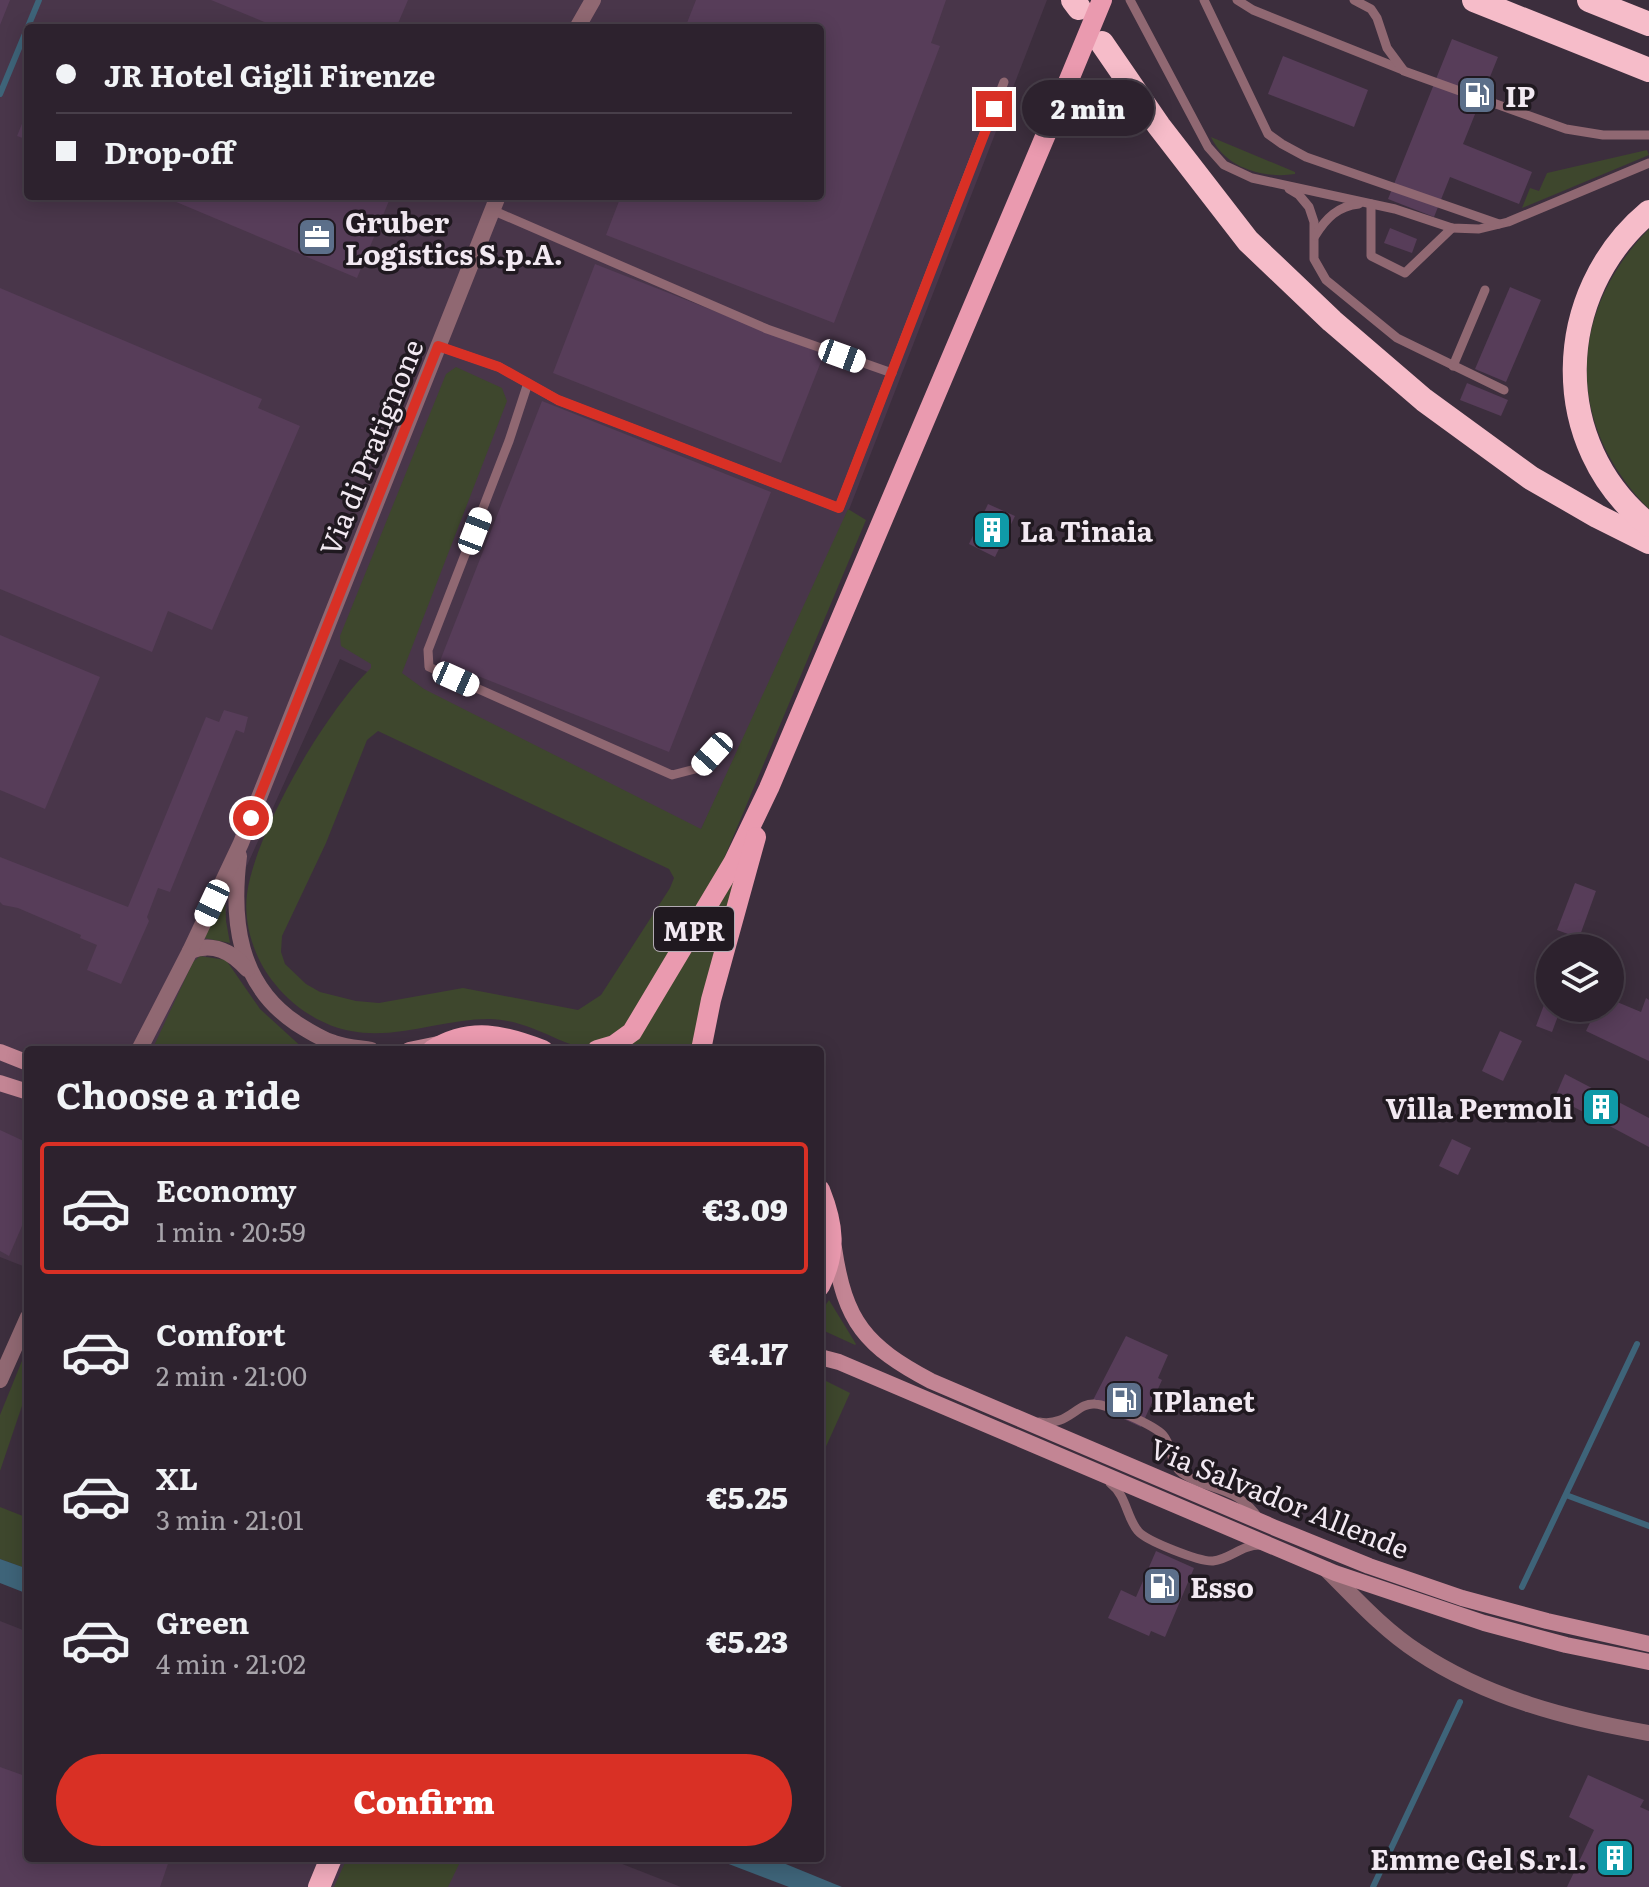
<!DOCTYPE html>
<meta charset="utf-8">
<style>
body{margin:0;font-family:Literata,serif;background:#352a36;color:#f1f3f6;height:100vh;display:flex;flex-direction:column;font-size:30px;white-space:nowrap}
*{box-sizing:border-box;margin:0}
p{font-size:26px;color:#a7a4aa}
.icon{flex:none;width:44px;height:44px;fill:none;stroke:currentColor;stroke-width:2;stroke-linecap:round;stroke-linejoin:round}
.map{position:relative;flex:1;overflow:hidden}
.panel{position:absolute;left:24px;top:1046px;width:800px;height:816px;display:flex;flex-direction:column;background:#2d222e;border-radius:8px;box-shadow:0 4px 20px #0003,0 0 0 2px #483f4a}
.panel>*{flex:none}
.top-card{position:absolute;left:24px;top:24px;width:800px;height:176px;border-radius:8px;box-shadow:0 4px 20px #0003,0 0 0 2px #483f4a;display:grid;align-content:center;height:176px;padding:0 32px;background:#2d222e}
.tools{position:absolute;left:1536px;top:934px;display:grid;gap:16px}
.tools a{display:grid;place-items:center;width:88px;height:88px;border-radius:50%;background:#2d222e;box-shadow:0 4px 20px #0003,0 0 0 2px #483f4a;font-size:40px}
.end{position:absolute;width:36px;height:36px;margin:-18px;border:10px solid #d93025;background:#fff;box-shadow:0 0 0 4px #fff}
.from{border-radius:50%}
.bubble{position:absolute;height:56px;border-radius:28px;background:#2d222e;box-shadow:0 4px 20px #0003,0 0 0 2px #483f4a;font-size:26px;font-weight:800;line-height:56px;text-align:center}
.car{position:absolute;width:24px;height:48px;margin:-24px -12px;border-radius:10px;box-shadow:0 0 6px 2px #0007;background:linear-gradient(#fff 24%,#345 0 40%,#fff 0 76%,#345 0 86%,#fff 0)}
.top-card b{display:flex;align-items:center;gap:28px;height:76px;font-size:30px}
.top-card b+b{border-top:2px solid #483f4a}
.top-card i{width:20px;height:20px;background:#f1f3f6}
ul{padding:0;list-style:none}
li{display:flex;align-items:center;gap:24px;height:132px;margin:0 16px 12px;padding:0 16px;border:4px solid transparent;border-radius:8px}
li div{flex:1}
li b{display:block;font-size:30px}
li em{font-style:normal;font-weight:800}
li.current{border-color:#d93025}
li>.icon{width:72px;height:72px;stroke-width:1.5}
h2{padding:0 32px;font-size:36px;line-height:96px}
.primary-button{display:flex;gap:16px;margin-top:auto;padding:16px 32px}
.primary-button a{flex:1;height:92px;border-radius:48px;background:#d93025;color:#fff;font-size:32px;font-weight:800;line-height:92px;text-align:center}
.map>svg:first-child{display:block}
.built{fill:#49364a;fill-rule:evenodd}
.green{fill:#3e472d;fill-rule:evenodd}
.water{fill:#3e6479}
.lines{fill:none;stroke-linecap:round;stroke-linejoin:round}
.stream{stroke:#3e6479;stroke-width:6}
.building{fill:#573d59}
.service{stroke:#906872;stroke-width:9}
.minor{stroke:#906872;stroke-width:16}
.secondary{stroke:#c38594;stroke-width:16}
.primary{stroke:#ea9aaf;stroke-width:20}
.trunk{stroke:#f0abbc;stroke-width:22}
.motorway{stroke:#f6bcc9;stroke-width:24}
.primary-bridge{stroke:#ea9aaf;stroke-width:20}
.route{stroke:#d93025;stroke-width:10}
.labels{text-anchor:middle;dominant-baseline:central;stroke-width:7;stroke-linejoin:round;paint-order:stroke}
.shield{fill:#201920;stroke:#b3abb3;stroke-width:2}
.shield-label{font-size:26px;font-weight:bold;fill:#f2e9f2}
.poi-label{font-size:28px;font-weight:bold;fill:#f2e9f2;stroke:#201920;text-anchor:start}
.street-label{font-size:28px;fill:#f2e9f2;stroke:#201920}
</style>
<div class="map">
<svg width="1649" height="1887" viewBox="0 0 1649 1887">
<rect width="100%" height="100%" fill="#3c2e3d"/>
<g class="built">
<path d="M0,0H1047L845,520L701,830L340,659L164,1050H28V1268L0,1257ZM28,28H820V196H28Z"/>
<polygon points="0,1621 28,1632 28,1858 607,1858 681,1887 0,1887"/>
</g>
<g class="green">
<path d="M1211,137L1295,172V174C1264,179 1225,168 1211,137Z"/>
<polygon points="1647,150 1649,155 1522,208 1530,188 1539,191 1547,173"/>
<path d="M1649,229V509C1565,425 1567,313 1649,229Z"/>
<path d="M456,367L502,388L507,401L402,673L424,689L701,829L848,509L866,520L723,861L626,1026C611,1035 594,1047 575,1045C568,1044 560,1040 553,1037C533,1028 511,1019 489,1019C443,1019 396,1040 351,1031C322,1026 293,1007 275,984C255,960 243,925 247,894C255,832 326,711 371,668V664L341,646L340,636L446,374ZM378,731L669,869L674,878L670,888L601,995L578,1010L463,988L379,1003L356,1001L320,992L306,984L285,964L281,952L282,936L326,843L367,740Z"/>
<polygon points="739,862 693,1050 617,1050"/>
<polygon points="225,893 226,921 230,943 204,938"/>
<polygon points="200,956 226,960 260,1009 305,1050 152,1050 193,962"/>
<polygon points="829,1300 856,1344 855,1345 820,1329 820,1313"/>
<polygon points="28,1346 28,1388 0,1471 0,1415"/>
<polygon points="820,1378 850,1393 820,1460"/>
<polygon points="0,1507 28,1518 28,1569 0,1559"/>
<polygon points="347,1858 462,1858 448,1887 334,1887"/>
</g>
<g class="water">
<polygon points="0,1559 28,1569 28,1594 0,1583"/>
<polygon points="713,1858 771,1858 842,1887 789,1887"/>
</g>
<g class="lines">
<g class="stream">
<polyline points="0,94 39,0"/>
<polyline points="1566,1495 1649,1526"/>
<polyline points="1522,1587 1637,1344"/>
<polyline points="1373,1887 1460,1702"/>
</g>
</g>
<g class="building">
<polygon points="0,0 10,0 0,25"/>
<polygon points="211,0 408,0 396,28 279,28"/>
<polygon points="696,0 946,0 931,43 940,46 834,323 606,235 621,196 820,196 820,28 685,28"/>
<polygon points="1452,39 1498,57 1463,144 1532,172 1519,204 1450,177 1434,217 1388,199"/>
<polygon points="1283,56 1368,90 1354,127 1268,94"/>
<polygon points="28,109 28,140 17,136"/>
<polygon points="162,196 391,196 357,278"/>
<polygon points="1390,228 1417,239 1412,253 1384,243"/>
<polygon points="595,264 824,354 781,463 553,373"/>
<polygon points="1510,287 1541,300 1506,382 1475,369"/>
<polygon points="0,288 262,399 258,408 300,426 212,630 168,611 152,652 0,589"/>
<polygon points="1467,383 1508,400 1501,416 1460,400"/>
<polygon points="542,401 771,492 669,752 440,661"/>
<polygon points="988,504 1015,516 995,557 969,544"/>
<polygon points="0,635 100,677 45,809 0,790"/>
<polygon points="224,710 248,717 244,733 236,730 170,892 158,888 147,917 149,921 121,984 87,970 97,945 80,938 81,935 18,908 3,905 0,902 0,857 128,907 206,717 219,722"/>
<polygon points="1575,883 1596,891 1579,938 1557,930"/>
<polygon points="1550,989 1550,1008 1561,1008 1552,1032 1536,1026"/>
<polygon points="1646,998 1649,1000 1649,1061 1586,1031 1597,1008 1610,1008 1610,999 1641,1012"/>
<polygon points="1500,1031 1522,1041 1503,1081 1482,1071"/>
<polygon points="1565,1074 1649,1118 1649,1147 1555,1097"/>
<polygon points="0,1130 28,1143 28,1212 9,1256 0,1251"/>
<polygon points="1452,1139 1471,1148 1458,1175 1439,1166"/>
<polygon points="1126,1336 1168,1355 1158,1378 1162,1380 1141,1427 1091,1404"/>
<polygon points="1156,1551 1194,1568 1165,1637 1151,1631 1149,1636 1108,1618 1121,1590 1136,1597"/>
<polygon points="0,1767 28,1777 28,1858 170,1858 160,1887 0,1887"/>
<polygon points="1588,1775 1644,1800 1640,1807 1649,1811 1649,1887 1567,1887 1594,1830 1569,1817"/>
</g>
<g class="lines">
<g class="service">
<polyline points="1130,0 1208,147 1224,165 1252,178 1395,209 1452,228 1479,229 1508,222 1649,163"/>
<polyline points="1204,0 1268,134 1282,144 1306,157 1499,224"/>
<polyline points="1237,0 1253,10 1403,70"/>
<polyline points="1354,0 1371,9 1377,18 1387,48 1404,71 1566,129 1603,135 1649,135"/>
<polyline points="1289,189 1299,195 1309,207 1314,222 1314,259 1326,280 1397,338 1504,390"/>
<polyline points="1371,204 1371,256 1405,273 1452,228"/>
<polyline points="492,210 767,329 892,373"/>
<path d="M1315,236C1326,218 1338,206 1359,204"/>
<polyline points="438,346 499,367 558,400 839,508 1004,82"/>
<polyline points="1453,366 1485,290"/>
<polyline points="528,383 509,441 428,650 429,667 672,775 699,768 725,740"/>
<path d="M1039,1422C1068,1427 1077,1402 1095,1404C1108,1405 1154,1425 1163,1435C1173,1446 1169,1463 1182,1473C1211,1493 1236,1484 1260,1520"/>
<path d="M1110,1483C1127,1496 1126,1517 1138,1531C1146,1541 1200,1562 1213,1561C1231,1559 1241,1545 1260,1545"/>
</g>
<g class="minor">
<polyline points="577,28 593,0"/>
<path d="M239,856C231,920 238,984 296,1023C307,1030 321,1039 334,1043C346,1047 359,1048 371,1050"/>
<path d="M190,951C213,942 231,951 247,969"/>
<polyline points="139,1050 190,951 241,843 498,196"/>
<polyline points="0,1380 28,1317"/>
<path d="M1327,1570C1356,1599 1384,1630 1418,1652C1487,1698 1569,1719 1649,1733"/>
</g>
<g class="secondary">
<polyline points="409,1050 443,1043"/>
<polyline points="0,1052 28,1063"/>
<polyline points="0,1083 28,1092"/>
<path d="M834,1248C845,1322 865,1346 931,1381L1273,1527L1369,1566L1462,1598L1547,1621L1649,1644"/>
<polyline points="820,1357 839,1362 1335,1573 1484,1623 1566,1645 1649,1662"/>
</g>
<g class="primary">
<path d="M432,1050C471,1026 504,1035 543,1050"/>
<polyline points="597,1050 614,1045 632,1032 733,863 769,788 1066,87"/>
<polyline points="701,1050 711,1000 756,837"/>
<path d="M820,1190C834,1225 837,1252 820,1286"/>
</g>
<polyline class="trunk" points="319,1887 331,1858"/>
<g class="motorway">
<polyline points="1073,0 1079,8"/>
<polyline points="1474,0 1649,70"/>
<polyline points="1589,0 1649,24"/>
<polyline points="1102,43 1159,126 1248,241 1332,321 1424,400 1531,478 1597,516 1649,542"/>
<path d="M1649,212C1552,293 1548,445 1649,525"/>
</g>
<polyline class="primary-bridge" points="1066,87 1102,0"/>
</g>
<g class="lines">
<polyline class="route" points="251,818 438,346 499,367 558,400 839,508 994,109"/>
</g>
<defs>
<g id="fuel-square" transform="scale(2)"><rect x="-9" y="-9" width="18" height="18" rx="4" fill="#5c6f8a" stroke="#201920"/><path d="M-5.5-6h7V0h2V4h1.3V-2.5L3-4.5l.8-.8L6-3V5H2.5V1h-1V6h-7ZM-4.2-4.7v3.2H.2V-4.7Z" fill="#fff"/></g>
<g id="office-square" transform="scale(2)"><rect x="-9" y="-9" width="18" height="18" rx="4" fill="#5c6f8a" stroke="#201920"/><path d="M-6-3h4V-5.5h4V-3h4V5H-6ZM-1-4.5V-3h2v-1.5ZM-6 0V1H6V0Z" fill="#fff"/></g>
<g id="building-square" transform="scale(2)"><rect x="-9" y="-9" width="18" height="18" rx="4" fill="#0f9aa8" stroke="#201920"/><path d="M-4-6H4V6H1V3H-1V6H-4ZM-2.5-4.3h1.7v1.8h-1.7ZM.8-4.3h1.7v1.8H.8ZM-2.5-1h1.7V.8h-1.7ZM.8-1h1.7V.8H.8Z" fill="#fff"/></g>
</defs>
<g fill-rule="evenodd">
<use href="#fuel-square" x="1477" y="95"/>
<use href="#office-square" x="317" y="237"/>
<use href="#building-square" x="992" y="530"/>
<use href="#building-square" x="1601" y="1107"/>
<use href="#fuel-square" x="1124" y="1400"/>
<use href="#fuel-square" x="1162" y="1586"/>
<use href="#building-square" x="1615" y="1858"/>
</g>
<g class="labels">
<rect class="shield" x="654" y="907" width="80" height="44" rx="6"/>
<g class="shield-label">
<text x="694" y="929">MPR</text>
</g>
<g class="poi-label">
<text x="1505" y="95">IP</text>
<text x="345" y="221">Gruber<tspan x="345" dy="32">Logistics S.p.A.</tspan></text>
<text x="1020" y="530">La Tinaia</text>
<text x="1573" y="1107" text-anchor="end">Villa Permoli</text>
<text x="1152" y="1400">IPlanet</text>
<text x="1190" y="1586">Esso</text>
<text x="1587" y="1858" text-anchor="end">Emme Gel S.r.l.</text>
</g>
<g class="street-label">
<text transform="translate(370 447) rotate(-68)">Via di Pratignone</text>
<text transform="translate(1280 1497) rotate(22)">Via Salvador Allende</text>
</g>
</g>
</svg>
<div class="tools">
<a><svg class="icon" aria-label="layers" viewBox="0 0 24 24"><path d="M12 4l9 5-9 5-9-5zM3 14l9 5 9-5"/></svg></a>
</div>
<i class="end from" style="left:251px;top:818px"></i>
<i class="end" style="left:994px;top:109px"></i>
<div class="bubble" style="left:1022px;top:80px;width:132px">2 min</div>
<i class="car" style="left:842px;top:356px;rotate:110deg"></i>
<i class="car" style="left:475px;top:531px;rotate:21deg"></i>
<i class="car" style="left:456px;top:679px;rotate:114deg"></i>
<i class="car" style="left:712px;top:754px;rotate:222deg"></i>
<i class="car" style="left:212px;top:903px;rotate:205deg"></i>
<div class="top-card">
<b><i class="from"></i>JR Hotel Gigli Firenze</b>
<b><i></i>Drop-off</b>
</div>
<section class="panel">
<h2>Choose a ride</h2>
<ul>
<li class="current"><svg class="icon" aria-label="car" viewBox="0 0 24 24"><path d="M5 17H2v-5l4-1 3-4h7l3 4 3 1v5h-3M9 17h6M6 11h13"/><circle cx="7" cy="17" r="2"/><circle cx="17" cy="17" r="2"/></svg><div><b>Economy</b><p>1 min · 20:59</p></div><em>€3.09</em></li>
<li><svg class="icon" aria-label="car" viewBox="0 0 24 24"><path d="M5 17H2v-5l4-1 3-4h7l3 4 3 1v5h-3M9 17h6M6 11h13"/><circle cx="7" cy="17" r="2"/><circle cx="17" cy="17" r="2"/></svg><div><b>Comfort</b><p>2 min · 21:00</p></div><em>€4.17</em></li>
<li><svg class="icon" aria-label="car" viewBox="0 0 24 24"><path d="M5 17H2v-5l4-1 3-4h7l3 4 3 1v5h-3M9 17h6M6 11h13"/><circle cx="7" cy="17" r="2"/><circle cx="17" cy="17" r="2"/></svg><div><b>XL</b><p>3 min · 21:01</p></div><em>€5.25</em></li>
<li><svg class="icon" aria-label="car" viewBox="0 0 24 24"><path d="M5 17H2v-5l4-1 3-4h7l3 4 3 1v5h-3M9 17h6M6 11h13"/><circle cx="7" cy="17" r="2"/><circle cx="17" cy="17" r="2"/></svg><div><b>Green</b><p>4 min · 21:02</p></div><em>€5.23</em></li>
</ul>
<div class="primary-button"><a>Confirm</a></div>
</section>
</div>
